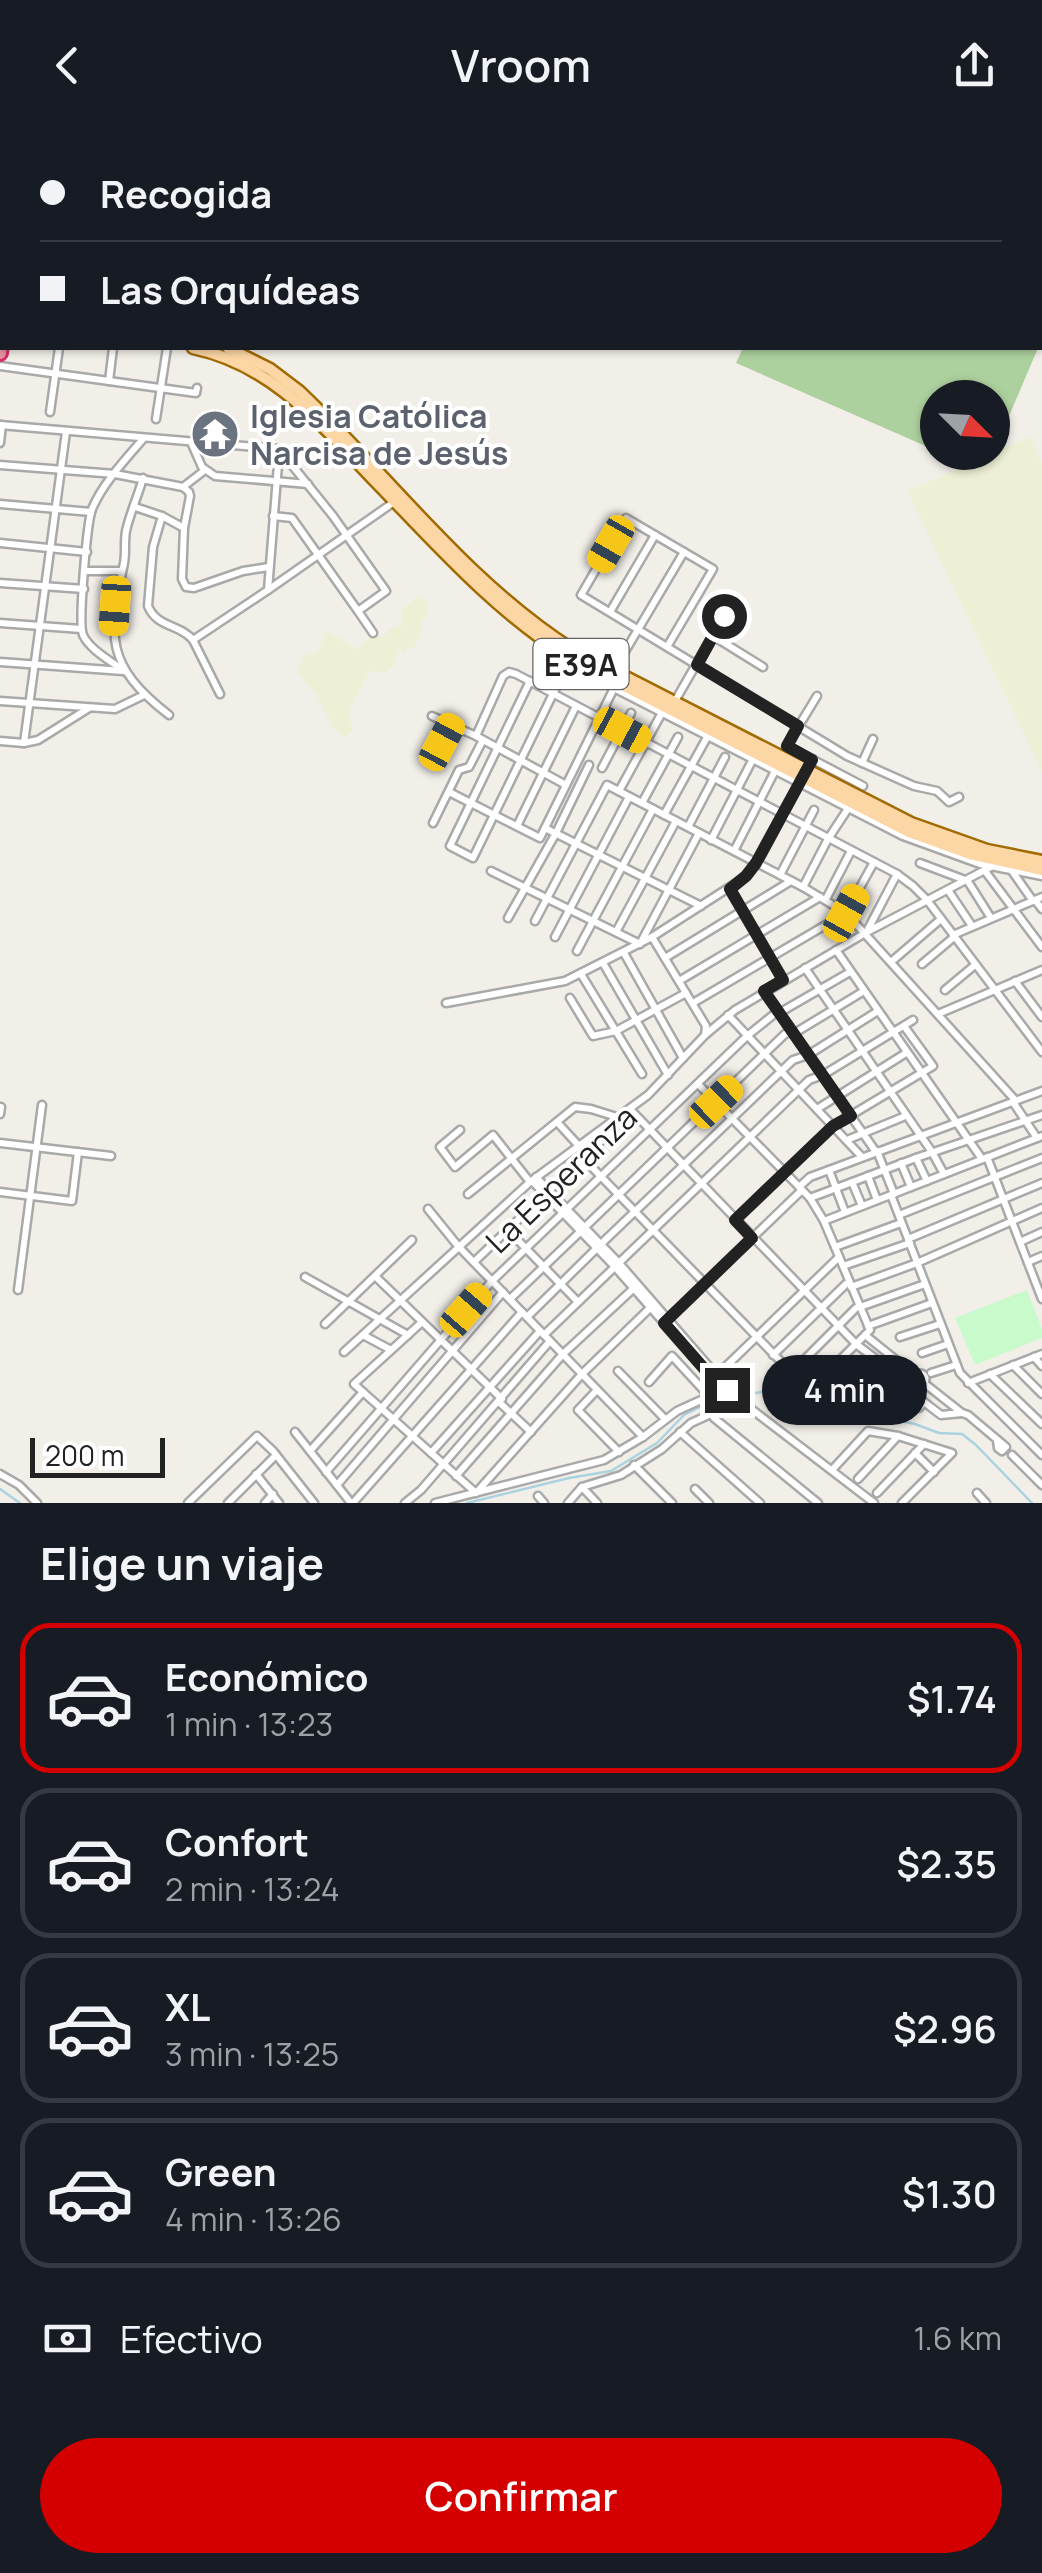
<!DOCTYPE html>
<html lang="es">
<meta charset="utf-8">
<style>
body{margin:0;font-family:Manrope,sans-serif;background:#20242c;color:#f1f3f6;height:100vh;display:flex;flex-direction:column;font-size:38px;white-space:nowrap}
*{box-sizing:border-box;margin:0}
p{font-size:32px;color:#9ea1a6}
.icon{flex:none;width:55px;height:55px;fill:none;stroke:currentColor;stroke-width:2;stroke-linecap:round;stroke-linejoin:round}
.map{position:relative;height:1373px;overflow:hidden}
.side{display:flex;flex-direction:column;background:#171b24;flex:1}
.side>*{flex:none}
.banner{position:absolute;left:0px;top:0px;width:1042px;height:220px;box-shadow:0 2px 8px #0004;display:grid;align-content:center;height:220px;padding:0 40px;background:#171b24}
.needle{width:65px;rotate:114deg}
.fabs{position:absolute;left:920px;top:250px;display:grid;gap:20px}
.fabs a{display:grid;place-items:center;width:90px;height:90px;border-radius:50%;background:#171b24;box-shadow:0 2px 8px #0004;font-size:50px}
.scale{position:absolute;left:30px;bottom:25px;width:135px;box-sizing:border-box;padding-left:10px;border:5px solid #222;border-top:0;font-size:28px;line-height:35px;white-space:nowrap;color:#222;-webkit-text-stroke:8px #fff;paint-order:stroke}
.end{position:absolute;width:45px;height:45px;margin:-22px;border:12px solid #222;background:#fff;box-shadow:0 0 0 5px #fff}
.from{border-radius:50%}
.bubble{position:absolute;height:70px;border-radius:35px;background:#171b24;box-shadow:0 2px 8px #0004;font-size:32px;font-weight:600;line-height:70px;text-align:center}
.car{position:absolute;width:30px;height:60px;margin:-30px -15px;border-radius:12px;box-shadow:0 0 8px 2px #0007;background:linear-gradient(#f5c518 24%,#345 0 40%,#f5c518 0 76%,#345 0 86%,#f5c518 0)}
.banner b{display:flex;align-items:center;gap:35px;height:95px;font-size:38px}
.banner b+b{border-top:2px solid #363941}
.banner i{width:25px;height:25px;background:#f1f3f6}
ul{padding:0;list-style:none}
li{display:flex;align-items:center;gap:30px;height:150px;margin:0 20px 15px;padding:0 20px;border:5px solid #363941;border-radius:30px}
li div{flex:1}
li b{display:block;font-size:38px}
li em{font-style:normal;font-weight:600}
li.selected{border-color:#d40000}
li>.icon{width:90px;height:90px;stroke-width:1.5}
h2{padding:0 40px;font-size:45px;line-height:120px}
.pay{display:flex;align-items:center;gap:25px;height:110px;padding:0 40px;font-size:38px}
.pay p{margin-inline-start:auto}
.cta{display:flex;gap:20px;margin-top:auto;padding:20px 40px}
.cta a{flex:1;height:115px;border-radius:60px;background:#d40000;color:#fff;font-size:40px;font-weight:600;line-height:115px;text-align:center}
header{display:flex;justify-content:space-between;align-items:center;height:130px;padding:0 40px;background:#171b24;font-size:45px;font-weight:600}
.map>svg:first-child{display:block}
.farmland{fill:#eef0d5}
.forest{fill:#add19e}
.park{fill:#c8facc}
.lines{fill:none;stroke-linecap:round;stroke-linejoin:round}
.stream{stroke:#aad3df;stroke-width:2.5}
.minor-casing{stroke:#a9a9a9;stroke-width:11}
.major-casing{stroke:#a06b00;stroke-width:15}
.highway-casing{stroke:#dc2a67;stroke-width:18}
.minor{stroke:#fff;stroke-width:6}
.major{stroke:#fcd6a4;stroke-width:10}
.highway{stroke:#e892a2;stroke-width:12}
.route{stroke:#222;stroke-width:12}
.labels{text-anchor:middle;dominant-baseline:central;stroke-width:8;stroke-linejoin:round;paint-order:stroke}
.shield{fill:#fff;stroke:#646464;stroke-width:2.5}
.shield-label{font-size:30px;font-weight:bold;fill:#222}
.worship-label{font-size:32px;font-weight:bold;fill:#5b616d;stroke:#fff;text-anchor:start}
.street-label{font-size:32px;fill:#222;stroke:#fff}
</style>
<header><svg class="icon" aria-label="back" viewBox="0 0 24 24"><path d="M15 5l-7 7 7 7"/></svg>Vroom<svg class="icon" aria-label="share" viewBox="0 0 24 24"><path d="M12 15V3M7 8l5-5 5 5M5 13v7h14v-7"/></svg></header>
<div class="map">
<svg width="1042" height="1373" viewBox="0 0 1042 1373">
<rect width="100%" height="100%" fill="#f2efe9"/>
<g class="farmland">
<polygon points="1030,307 1042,333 1042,642 907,361"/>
<polygon points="419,466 425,468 429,475 428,485 421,493 421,505 413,518 407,518 405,522 401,519 397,520 396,531 388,541 383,543 371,541 367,546 350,578 350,592 354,599 345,607 333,598 314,561 299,545 298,538 305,525 309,522 312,524 317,522 327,501 357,519 371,507 384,506 389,500 402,494 401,480"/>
</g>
<polygon class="forest" points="743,218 1038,218 989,333 949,326 940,323 992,322 992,268 938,268 937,321 736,233"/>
<polygon class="park" points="1027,1160 1042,1199 1042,1208 975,1235 955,1188"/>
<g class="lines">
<g class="stream">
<polyline points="0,1359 20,1373"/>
<polyline points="467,1373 569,1348 611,1341 657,1313 684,1285 716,1269 762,1262 798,1264 831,1283 876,1286 915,1294 939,1303 962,1304 976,1315 1032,1373"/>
</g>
<g class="minor-casing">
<g id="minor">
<polyline points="0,4 2,4"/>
<polyline points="0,236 196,263 197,258"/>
<polyline points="109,251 113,218"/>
<polyline points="50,282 59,218"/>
<polyline points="156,289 167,218"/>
<polyline points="0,295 279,319 333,386 386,461 358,481 292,388 273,386"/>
<polyline points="191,312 202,337 215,346 308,354"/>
<polyline points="0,313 2,295"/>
<polyline points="279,322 268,460 394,372"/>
<polyline points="0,335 115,344 183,357"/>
<path d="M143,348C138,366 130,383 126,401C124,412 126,422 124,433C108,507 105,535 169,585"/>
<polyline points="0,374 91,382"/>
<polyline points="135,377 162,386"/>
<polyline points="184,398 190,366 189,362 183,357 205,340"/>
<polyline points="0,413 87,422"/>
<polyline points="85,441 122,441"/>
<polyline points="0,453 84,459"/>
<polyline points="358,481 373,503"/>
<polyline points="610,482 655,405"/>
<polyline points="0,493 81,499"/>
<polyline points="713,506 763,537"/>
<path d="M193,510C180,494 157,498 148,476L153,417L162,386L184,398L182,449L186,457L194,458L243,441L269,437"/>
<polyline points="667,517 713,439 626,388 581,465 847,626 914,656 937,661 949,672 959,667"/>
<polyline points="543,519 567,534 903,706 980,734 1042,746"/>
<polyline points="0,532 123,541"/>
<polyline points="614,540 684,422"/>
<path d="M124,541C111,531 90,520 83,505C78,493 87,393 92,379C103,353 125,330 143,309"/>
<polyline points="530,551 450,716 473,728 569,531"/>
<polyline points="220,564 193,510 268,460"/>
<polyline points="0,571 115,579 144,565"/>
<polyline points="675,571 724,486"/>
<polyline points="432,586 476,606 566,655"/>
<polyline points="476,606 503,546 509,542 516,544 897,744 913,756 927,770 1042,922"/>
<polyline points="0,611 24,613 38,610 89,578"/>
<polyline points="24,613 66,302"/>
<polyline points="442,613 452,594"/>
<polyline points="787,616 863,656"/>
<polyline points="786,617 817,566"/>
<polyline points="862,633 873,609"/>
<polyline points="602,638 631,583"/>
<polyline points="806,642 813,629"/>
<polyline points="619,661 664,579"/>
<polyline points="449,662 540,708 616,554"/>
<polyline points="642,673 678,607"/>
<polyline points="653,679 593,791 640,814 699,703"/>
<polyline points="664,685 710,602"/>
<polyline points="433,693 459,640 469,637 483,610"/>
<polyline points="517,696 576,576"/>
<polyline points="688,697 725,627"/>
<polyline points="545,698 701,776"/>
<polyline points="711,710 755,625"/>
<polyline points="734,721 777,637"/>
<polyline points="920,733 965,750"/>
<polyline points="491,741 593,791 577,821"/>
<polyline points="985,741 1042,817"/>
<polyline points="1012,741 1033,771"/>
<polyline points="780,745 814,680"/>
<polyline points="967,750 991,788"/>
<polyline points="803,757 828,709 851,674"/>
<polyline points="729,759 783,850"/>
<polyline points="948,760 972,796"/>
<polyline points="826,769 851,721"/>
<polyline points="1035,770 1042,779"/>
<polyline points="508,788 556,703 589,635"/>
<polyline points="535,791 607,655 803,757 846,783 1016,971"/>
<polyline points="867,801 897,744"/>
<polyline points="616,802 676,691"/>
<polyline points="953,805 1042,767"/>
<polyline points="555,807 629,667"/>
<polyline points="652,807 706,896 705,905"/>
<polyline points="836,820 982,1029"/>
<polyline points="624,823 683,928"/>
<polyline points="665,828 791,751"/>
<polyline points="891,832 941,789"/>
<polyline points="603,833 668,945"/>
<polyline points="922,834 954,807"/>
<polyline points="805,838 932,1022 944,1044"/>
<polyline points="581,844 642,944"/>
<polyline points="679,851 820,767"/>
<polyline points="1015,851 1042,887"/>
<polyline points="945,860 975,835"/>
<polyline points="764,861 876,1022"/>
<polyline points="570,868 593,906 616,901 686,863"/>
<polyline points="446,873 565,851 652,807 747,746 757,733 800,653"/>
<polyline points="693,873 846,783 874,732"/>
<polyline points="779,883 850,842"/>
<polyline points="938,884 1042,840"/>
<polyline points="728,885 861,1026"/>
<polyline points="793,904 864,861"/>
<polyline points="698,954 810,1068 824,1091 870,1200 821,1249"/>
<polyline points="1013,972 1037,1008"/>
<polyline points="630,979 856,1214 918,1261 910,1271"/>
<polyline points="817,979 906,923"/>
<polyline points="0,984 1,977"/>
<polyline points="557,992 579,1016 583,1028 791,1242 821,1249 839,1263 910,1271 919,1278 924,1272"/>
<polyline points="460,1000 440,1017 455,1037 493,1005 530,1052"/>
<polyline points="847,1010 903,987"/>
<polyline points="0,1013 111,1026"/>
<polyline points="877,1021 894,1064"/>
<polyline points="987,1027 1042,1169"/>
<polyline points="916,1028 927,1051"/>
<polyline points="901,1033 911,1057"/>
<polyline points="868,1046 877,1070"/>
<polyline points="536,1047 619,1133 726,1256"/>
<polyline points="532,1051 615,1137 716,1252 874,1373"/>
<polyline points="852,1052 862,1076"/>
<polyline points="799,1057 810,1047 829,1040"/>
<polyline points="0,1062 72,1071 78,1022"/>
<polyline points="468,1064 575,977 591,979 620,988"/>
<polyline points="891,1065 960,1243 1042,1325"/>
<polyline points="810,1068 916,1028 1042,985"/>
<polyline points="428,1079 458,1116 643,1307"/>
<polyline points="845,1082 829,1040 1042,961"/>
<polyline points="899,1085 1042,1028"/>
<polyline points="735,1090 833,996 933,936 904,896"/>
<polyline points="824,1091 1042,1006"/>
<polyline points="585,1097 785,904 792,902"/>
<polyline points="508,1100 578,1172"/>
<polyline points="908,1109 1042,1053"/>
<polyline points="1020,1112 1042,1102"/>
<polyline points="601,1114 793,930 808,925 878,881"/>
<polyline points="835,1117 901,1093"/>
<polyline points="474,1132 625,988"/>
<polyline points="1028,1132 1042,1126"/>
<polyline points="843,1136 910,1113"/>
<polyline points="375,1146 502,1269"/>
<polyline points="305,1147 408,1205"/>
<polyline points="851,1157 917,1133 1042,1078"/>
<polyline points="18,1160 42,975"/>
<polyline points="510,1169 581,1101"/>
<polyline points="860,1177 925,1154"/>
<polyline points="527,1187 597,1118"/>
<polyline points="422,1192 354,1254 476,1363 582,1244 651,1177"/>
<polyline points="665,1192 802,1060"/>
<polyline points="325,1194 412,1110"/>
<polyline points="868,1196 932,1173"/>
<polyline points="363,1205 391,1220"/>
<polyline points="544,1205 809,950 823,945 913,890"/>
<polyline points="865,1205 916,1246"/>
<polyline points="900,1207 940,1194"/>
<polyline points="344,1222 530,1052 648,965 705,905 735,880 867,802 1000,732"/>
<polyline points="922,1223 948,1214"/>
<polyline points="773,1225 846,1154"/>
<polyline points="1034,1227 1042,1236"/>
<polyline points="838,1232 884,1268"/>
<polyline points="1013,1235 1042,1264"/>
<polyline points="618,1241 665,1289"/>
<polyline points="792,1242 856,1178"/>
<polyline points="931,1243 956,1235"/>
<circle cx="920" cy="1249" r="5.5"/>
<polyline points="990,1244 1042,1294"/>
<polyline points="716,1246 839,1127"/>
<polyline points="649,1252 672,1226 708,1265"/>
<polyline points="924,1253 962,1283 968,1285 1006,1317 1002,1321 998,1318 997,1310"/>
<polyline points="968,1253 1042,1224"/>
<polyline points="597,1260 578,1280 619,1322"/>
<polyline points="915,1265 941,1285 962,1283"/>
<polyline points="499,1272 531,1302"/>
<polyline points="714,1288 818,1373"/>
<polyline points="295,1302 351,1373"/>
<polyline points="680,1302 760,1373"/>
<polyline points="310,1321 363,1262"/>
<polyline points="431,1323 540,1201"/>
<polyline points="915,1323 934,1342"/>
<polyline points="1012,1325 1042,1355"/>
<polyline points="634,1335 672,1373"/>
<polyline points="832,1340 868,1301 898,1306 952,1323 902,1373"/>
<polyline points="326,1342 492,1151 747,906 778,881"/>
<polyline points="0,1344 19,1355 37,1373"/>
<polyline points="256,1344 279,1373"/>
<polyline points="456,1346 563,1224 634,1158"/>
<polyline points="858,1349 898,1306"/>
<polyline points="337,1355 503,1162"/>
<polyline points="582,1357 597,1373"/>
<polyline points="695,1359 709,1373"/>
<polyline points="877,1363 924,1314"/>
<polyline points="977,1363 986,1373"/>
<polyline points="538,1366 544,1373"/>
<polyline points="188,1373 257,1306 273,1321 314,1373"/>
<polyline points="228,1373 276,1325"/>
<polyline points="265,1373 273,1364"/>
<polyline points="353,1373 522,1182"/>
<polyline points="405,1373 421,1360 550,1211"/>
<polyline points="435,1373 604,1330 643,1307 677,1281 725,1259"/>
<polyline points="568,1373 582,1357 621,1345 662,1319 691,1293 724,1278"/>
</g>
</g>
<g class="major-casing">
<g id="major">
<polyline points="0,183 2,187"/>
<path d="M193,218C274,235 321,295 376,352C437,415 495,481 570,528L909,702L970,724L1042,740"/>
<path d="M228,218L270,239L299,261C390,347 466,452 573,520L911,693L987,720L1042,731"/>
</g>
</g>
<g class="highway-casing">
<g id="highway">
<polyline points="29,2 29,0"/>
<polyline points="0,151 2,132"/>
<polyline points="0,223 2,206"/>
</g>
</g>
<use href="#minor" class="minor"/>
<use href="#major" class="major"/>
<use href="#highway" class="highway"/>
</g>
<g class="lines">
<polyline class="route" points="724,486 697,535 798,596 787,616 812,630 756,733 746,746 730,759 783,850 764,861 851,986 833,996 735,1090 752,1108 664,1193 714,1250 727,1260"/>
</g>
<defs>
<g id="temple-disc" transform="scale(2.5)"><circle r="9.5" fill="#6b7280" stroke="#fff"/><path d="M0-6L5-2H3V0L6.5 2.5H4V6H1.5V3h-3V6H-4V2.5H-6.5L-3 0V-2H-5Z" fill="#fff"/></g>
</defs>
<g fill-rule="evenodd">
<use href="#temple-disc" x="215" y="304"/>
</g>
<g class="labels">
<rect class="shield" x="533.5" y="509" width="95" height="50" rx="8"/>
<g class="shield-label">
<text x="581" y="534">E39A</text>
</g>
<g class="worship-label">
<text x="250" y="286">Iglesia Católica<tspan x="250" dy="37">Narcisa de Jesús</tspan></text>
</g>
<g class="street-label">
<text transform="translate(561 1049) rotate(-44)">La Esperanza</text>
</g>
</g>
</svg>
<div class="fabs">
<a><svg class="needle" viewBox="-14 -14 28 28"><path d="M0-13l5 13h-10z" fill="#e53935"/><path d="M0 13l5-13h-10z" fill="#9ea1a6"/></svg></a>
</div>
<div class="scale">200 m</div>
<i class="end from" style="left:724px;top:486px"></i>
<i class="end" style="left:727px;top:1260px"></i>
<div class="bubble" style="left:762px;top:1225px;width:165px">4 min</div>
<i class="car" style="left:611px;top:414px;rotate:210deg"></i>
<i class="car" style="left:115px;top:476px;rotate:184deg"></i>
<i class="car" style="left:622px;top:600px;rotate:118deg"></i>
<i class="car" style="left:442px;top:612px;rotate:28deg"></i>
<i class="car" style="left:846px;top:783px;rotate:29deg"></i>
<i class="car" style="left:716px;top:972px;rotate:46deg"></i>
<i class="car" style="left:466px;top:1180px;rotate:41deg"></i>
<div class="banner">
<b><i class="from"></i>Recogida</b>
<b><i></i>Las Orquídeas</b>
</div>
</div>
<section class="side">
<h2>Elige un viaje</h2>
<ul>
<li class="selected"><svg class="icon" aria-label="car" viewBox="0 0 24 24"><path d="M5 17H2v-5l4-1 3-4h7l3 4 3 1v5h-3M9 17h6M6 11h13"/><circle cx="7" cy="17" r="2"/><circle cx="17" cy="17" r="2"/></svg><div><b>Económico</b><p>1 min · 13:23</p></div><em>$1.74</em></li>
<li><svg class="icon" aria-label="car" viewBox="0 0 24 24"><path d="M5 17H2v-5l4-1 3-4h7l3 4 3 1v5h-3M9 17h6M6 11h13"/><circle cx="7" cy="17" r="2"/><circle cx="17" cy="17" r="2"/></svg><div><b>Confort</b><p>2 min · 13:24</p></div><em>$2.35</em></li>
<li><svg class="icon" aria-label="car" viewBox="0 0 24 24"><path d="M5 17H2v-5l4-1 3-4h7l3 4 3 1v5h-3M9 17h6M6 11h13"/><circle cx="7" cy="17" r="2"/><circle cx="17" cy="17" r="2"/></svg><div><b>XL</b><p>3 min · 13:25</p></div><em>$2.96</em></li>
<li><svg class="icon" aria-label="car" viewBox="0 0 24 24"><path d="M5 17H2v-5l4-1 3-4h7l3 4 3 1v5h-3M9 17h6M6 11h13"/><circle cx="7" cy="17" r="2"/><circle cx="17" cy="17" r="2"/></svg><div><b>Green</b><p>4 min · 13:26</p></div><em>$1.30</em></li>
</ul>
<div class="pay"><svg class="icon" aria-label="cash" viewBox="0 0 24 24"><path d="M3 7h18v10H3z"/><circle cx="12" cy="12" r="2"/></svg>Efectivo<p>1.6 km</p></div>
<div class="cta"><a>Confirmar</a></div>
</section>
